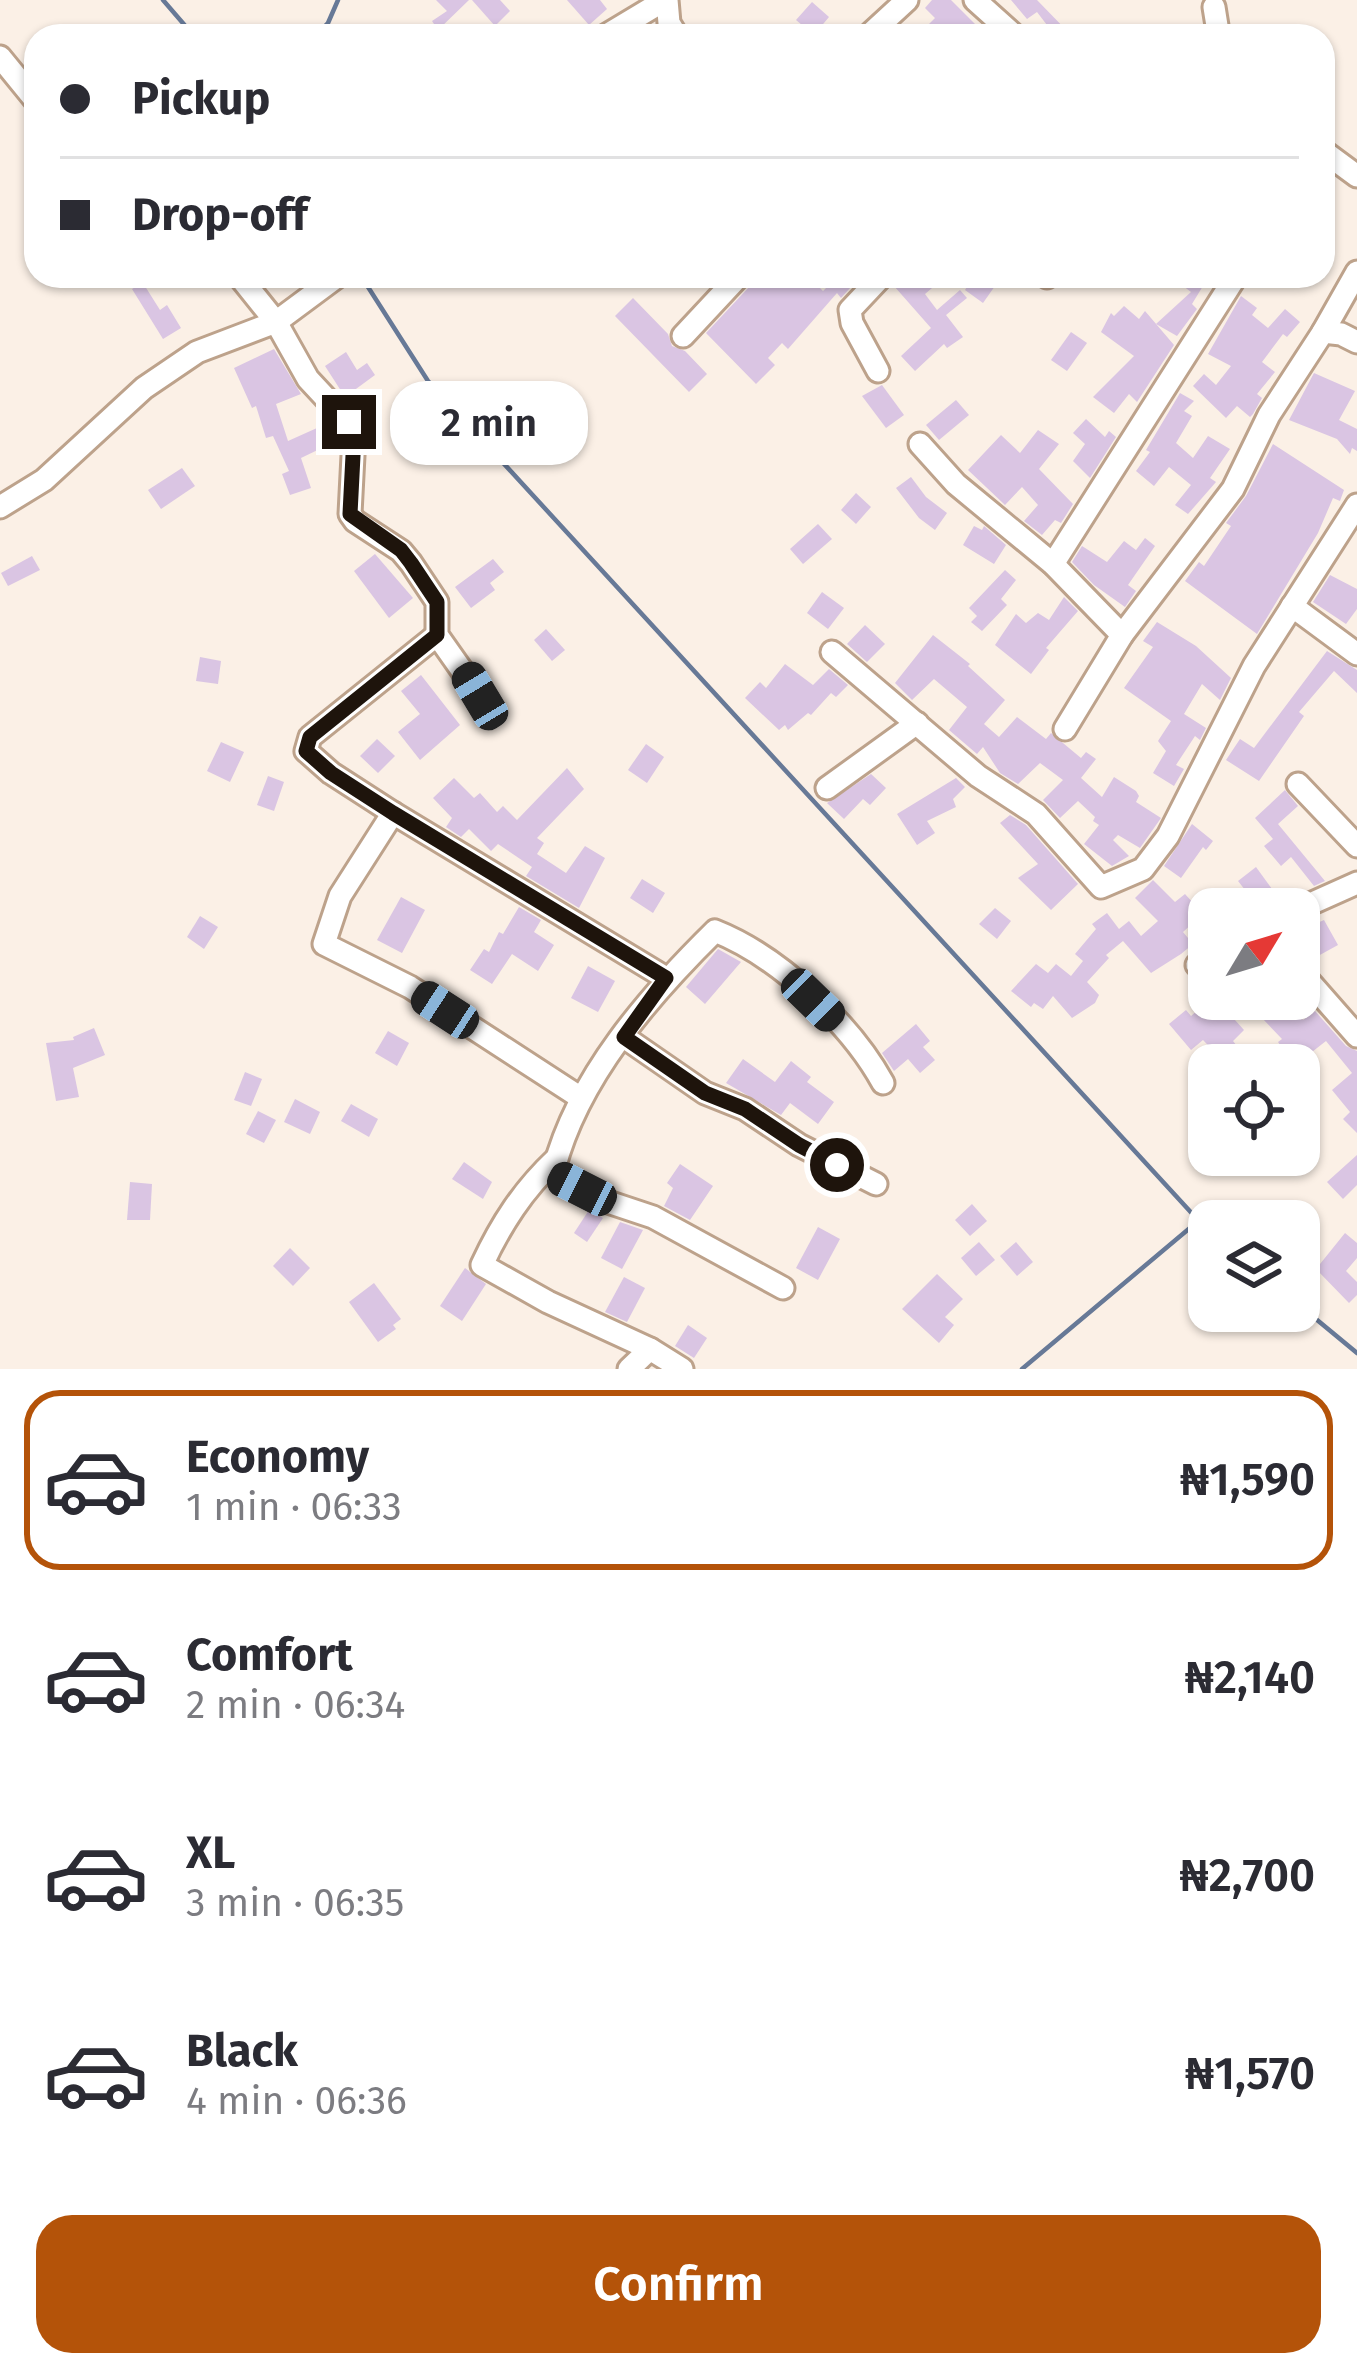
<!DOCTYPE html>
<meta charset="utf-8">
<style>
body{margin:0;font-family:"Fira Sans",sans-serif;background:#f7f7f7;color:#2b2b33;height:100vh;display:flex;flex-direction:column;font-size:45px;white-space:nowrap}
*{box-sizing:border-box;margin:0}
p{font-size:39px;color:#7c7c81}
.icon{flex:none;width:66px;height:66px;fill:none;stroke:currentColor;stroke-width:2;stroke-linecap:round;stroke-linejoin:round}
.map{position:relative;height:1369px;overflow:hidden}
.drawer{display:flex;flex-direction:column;background:#fff;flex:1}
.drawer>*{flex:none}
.hud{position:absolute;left:24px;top:24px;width:1311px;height:264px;border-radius:36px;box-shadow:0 3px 9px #0004;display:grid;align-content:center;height:264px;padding:0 36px;background:#fff}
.needle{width:78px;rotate:52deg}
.controls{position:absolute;left:1188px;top:888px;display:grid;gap:24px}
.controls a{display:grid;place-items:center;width:132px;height:132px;border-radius:24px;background:#fff;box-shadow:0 3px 9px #0004;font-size:60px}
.end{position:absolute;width:54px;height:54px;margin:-27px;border:15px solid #1e140c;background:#fff;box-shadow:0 0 0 6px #fff}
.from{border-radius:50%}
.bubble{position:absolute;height:84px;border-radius:36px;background:#fff;box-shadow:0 3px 9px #0004;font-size:39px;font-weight:600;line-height:84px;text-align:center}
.car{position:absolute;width:36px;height:72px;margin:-36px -18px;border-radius:15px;box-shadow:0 0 9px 3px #0007;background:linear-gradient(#222 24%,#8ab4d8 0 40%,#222 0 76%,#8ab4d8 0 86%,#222 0)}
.hud b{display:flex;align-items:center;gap:42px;height:114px;font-size:45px}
.hud b+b{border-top:3px solid #e1e1e2}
.hud i{width:30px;height:30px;background:#2b2b33}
ul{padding:21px 0 0;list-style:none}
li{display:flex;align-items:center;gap:36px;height:180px;margin:0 24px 18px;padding:0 12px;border:6px solid transparent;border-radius:36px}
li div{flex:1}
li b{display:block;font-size:45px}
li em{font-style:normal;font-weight:600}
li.active{border-color:#b45309}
li>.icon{width:108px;height:108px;stroke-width:1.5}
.primary-button{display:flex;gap:24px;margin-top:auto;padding:24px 36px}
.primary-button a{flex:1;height:138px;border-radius:36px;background:#b45309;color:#fff;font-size:48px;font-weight:600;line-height:138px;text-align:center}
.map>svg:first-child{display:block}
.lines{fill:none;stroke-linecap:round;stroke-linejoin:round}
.stream{stroke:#677997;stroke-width:4.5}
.building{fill:#dac5e3}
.minor-casing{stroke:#bda28b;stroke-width:27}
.minor{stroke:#fff;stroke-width:21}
.route{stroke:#1e140c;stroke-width:15}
</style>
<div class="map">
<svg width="1357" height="1369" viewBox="0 0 1357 1369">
<rect width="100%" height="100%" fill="#fbf0e6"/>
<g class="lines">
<g class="stream">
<polyline points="163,0 194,36"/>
<polyline points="315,36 328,23 338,0"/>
<polyline points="361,276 428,381 1209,1232"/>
<polyline points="1299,1305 1357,1353"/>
<polyline points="1022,1369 1197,1222"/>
</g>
</g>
<g class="building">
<polygon points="436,0 469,0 438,30 432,21 447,11"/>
<polygon points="472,0 500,0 510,11 495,26"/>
<polygon points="567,0 600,0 607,9 589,25"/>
<polygon points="932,0 951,0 981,30 983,28 993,36 917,36 935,18 925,8"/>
<polygon points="1011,0 1037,0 1072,36 1044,36 1050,29 1037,12 1027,19"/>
<polygon points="812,2 829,17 813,36 792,36 802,25 796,20"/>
<polygon points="754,276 808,276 823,291 838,276 861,276 841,298 837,293 788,349 782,343 768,358 775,365 756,384 706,333 750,286"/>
<polygon points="907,276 946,276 925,294 937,310 960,290 967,298 946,315 963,337 947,348 944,344 915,371 901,356 931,328 894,286"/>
<polygon points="974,276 1002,276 983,303 965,290"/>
<polygon points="1170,276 1209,276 1192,304 1197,309 1177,336 1156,324 1191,292"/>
<polygon points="143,283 160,310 167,305 181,328 163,339 132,289"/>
<polygon points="1241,296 1257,308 1252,315 1268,328 1285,309 1300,322 1287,337 1283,334 1262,362 1275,372 1257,394 1262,398 1253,414 1250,417 1237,406 1226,418 1193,386 1204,374 1216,385 1231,366 1208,354"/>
<polygon points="633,298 668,334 672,346 685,351 707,374 689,392 615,316"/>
<polygon points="1124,306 1139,319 1145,311 1174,345 1137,402 1129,394 1114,413 1093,397 1134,356 1101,332 1111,313 1114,316"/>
<polygon points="1071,332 1087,343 1067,371 1051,360"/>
<polygon points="274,349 301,394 276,404 288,441 317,428 326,446 301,458 311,488 290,495 282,474 289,471 273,436 266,438 256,406 252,408 234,368"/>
<polygon points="346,352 357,370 367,363 375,375 345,397 325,366"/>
<polygon points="1314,373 1355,391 1339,420 1357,429 1357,451 1352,448 1350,454 1337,439 1289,420"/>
<polygon points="882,385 904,415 886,428 862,396"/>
<polygon points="1180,393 1194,401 1184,411 1192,416 1176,443 1193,458 1208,436 1230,449 1210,478 1216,482 1188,514 1175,505 1191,485 1169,467 1154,486 1136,471 1150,452 1146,450"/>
<polygon points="956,400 969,415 939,440 926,425"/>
<polygon points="1086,419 1105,437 1109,431 1116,437 1090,478 1073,461 1085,444 1073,433"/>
<polygon points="1038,430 1059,444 1039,469 1073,504 1061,523 1055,520 1042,535 1024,521 1038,505 1022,487 1005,505 968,470 1001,435 1020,453"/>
<polygon points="1273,444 1344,490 1340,501 1333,498 1318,533 1257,634 1185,581 1199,562 1204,566 1231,526 1226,523 1246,496"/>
<polygon points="182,468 195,486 161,509 148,490"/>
<polygon points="911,477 926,497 947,513 935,530 919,518 896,488"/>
<polygon points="856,493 871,507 856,524 841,510"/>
<polygon points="818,524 832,539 803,564 790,549"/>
<polygon points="974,526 982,530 984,526 1006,545 994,564 963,545"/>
<polygon points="1145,538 1155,546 1128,585 1136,591 1125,607 1094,585 1072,562 1082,546 1107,562 1124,541 1136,550"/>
<polygon points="375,554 413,598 389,618 354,571"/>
<polygon points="32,556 40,570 8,586 1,573"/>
<polygon points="493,559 504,572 490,583 495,590 471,608 455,587"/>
<polygon points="1005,570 1016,580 1001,599 1007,605 982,631 971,622 977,616 969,608"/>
<polygon points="1330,575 1357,589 1357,609 1346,624 1313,602"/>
<polygon points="822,592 844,608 828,629 807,613"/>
<polygon points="1064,597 1078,611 1046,648 1049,650 1031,674 995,645 1016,614 1026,623 1038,613 1049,620"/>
<polygon points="1157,622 1196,646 1231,678 1220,700 1202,684 1184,714 1206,728 1200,740 1195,736 1176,765 1184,769 1174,786 1153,773 1166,751 1158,741 1171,721 1124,688 1153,647 1143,641"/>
<polygon points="865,625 885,644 867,662 847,644"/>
<polygon points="546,629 565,650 552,661 534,640"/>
<polygon points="933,635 970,664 968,666 1005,700 984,724 999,737 1017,717 1046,739 1051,733 1081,758 1086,752 1096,759 1081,778 1102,797 1114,777 1136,791 1139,796 1136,802 1161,818 1140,848 1118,835 1113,840 1129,856 1112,866 1084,844 1099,825 1093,821 1095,817 1078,801 1060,818 1043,800 1063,780 1040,763 1018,784 1000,773 983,747 977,754 949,730 967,707 934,679 912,700 895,683"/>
<polygon points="1327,651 1357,670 1357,693 1334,671 1299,712 1304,716 1259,781 1226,760 1240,739 1254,748"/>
<polygon points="200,657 221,661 218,684 196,681"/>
<polygon points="785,664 813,685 829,669 848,685 836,697 831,693 811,715 808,713 788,730 785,725 779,730 745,698 760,682 766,688"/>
<polygon points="421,675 460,725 420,760 398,732 420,714 401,691"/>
<polygon points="377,739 395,756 378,773 360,756"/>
<polygon points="221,742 244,752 230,782 207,771"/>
<polygon points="646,744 664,757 647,783 628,770"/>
<polygon points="567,768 584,789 537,838 544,843 537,854 566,873 585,846 605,858 579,908 526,876 532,867 498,844 491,851 469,829 461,837 446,827 452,818 433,798 454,778 474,798 480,793 497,812 503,806 517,820"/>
<polygon points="871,774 886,788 870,805 863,799 844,819 827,803"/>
<polygon points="268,776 284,782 274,811 257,805"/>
<polygon points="956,778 965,787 953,799 956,807 927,821 935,833 917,845 897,814"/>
<polygon points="1285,790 1298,806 1278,824 1325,881 1314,886 1291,857 1281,866 1264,846 1273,839 1255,818"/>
<polygon points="1010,815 1026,825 1078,884 1051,910 1018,878 1038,864 1000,823"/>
<polygon points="1192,824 1213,841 1206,850 1203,847 1181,878 1164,866"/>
<polygon points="1256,867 1280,900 1268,909 1260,909 1238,881"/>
<polygon points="642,879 665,893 653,913 630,898"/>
<polygon points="1153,880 1175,902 1185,894 1203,914 1183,932 1193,944 1181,954 1151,973 1123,941 1106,955 1109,958 1087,982 1099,995 1095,1003 1072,1018 1053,996 1043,1009 1034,1003 1031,1007 1011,991 1036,964 1048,973 1056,964 1071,976 1083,961 1075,954 1096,929 1092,924 1107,913 1119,929 1129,921 1141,936 1158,921 1135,898"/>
<polygon points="401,897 425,910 402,953 377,940"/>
<polygon points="519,907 541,920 534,932 554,945 538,971 512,954 492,984 470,970 484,949 489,952 499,932 503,934"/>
<polygon points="995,908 1011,921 997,939 979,924"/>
<polygon points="200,916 218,927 204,949 187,937"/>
<polygon points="1324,920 1338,945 1318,956 1316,953 1311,955 1306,946 1299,949 1299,931"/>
<polygon points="718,949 741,962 705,1004 686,987"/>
<polygon points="588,966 615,981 598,1012 571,998"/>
<polygon points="1211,999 1216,999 1244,1030 1233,1041 1252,1065 1227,1065 1203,1040 1191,1050 1169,1024 1186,1010 1191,1016"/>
<polygon points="1264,999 1285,999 1303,1020 1315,1011 1346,1046 1357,1051 1357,1133 1343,1119 1350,1112 1332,1090 1352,1073 1326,1041 1303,1059 1294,1046 1285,1052 1278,1042 1282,1039 1262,1018 1273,1008"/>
<polygon points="916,1024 930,1041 923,1047 935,1060 920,1073 908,1059 894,1071 882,1053"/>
<polygon points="94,1028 105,1055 73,1068 79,1097 56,1101 46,1043 74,1040 73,1037"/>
<polygon points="388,1031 409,1043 397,1066 375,1053"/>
<polygon points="743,1059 775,1082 791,1061 811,1077 807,1082 834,1102 818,1124 790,1103 781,1115 726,1083"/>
<polygon points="245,1072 262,1079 251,1106 234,1100"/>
<polygon points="295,1099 320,1112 310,1134 284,1122"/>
<polygon points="351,1104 378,1119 369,1137 341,1121"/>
<polygon points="258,1111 276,1120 264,1143 246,1134"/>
<polygon points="1357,1155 1357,1185 1343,1199 1327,1182"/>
<polygon points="464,1162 492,1182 483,1199 452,1179"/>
<polygon points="680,1164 713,1186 690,1220 664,1206 673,1188 667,1183"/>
<polygon points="130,1182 152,1184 150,1220 127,1220"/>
<polygon points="972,1204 987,1221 970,1236 955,1220"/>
<polygon points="589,1210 603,1218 587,1242 574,1233"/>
<polygon points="620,1222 643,1230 622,1269 601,1258"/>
<polygon points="818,1227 840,1239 818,1280 796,1268"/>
<polygon points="1345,1233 1357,1243 1357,1258 1346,1271 1357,1282 1357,1295 1349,1303 1316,1269"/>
<polygon points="979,1242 995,1260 976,1276 961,1258"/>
<polygon points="1016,1242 1033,1262 1017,1276 1000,1256"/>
<polygon points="290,1248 310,1268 293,1286 273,1266"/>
<polygon points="465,1268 486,1284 462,1321 440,1306"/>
<polygon points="937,1274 963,1299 945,1317 954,1325 939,1343 902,1309"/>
<polygon points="624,1277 645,1288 627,1322 605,1312"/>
<polygon points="374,1283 401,1319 393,1325 396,1329 378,1342 349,1302"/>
<polygon points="688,1325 707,1338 694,1358 675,1346"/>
</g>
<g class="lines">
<g class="minor-casing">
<g id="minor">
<polyline points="667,0 669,23 677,36"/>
<polyline points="975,0 1015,36"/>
<polyline points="1214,7 1218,32 1215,36"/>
<polyline points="605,36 665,0"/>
<polyline points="868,36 907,0"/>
<polyline points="0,57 36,101"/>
<polyline points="1323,151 1357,176"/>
<polyline points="239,276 276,322 308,379 348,422 354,436 350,514 355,521 401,551 411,563 437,602 437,635 480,696"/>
<polyline points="1047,276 1047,277"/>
<polyline points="1323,332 1357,272"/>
<polyline points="683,336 739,276"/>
<polyline points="878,371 852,323 850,310 882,276"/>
<polyline points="920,444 956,484 1053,564 1122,635"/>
<polyline points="0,507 44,480 144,388 197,352 276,322 338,276"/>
<polyline points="1053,564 1236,276"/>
<polyline points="1292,606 1357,654"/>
<polyline points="437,635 310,737 306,751 331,773 393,813 666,978"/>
<polyline points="832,652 978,776 1036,814 1101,887 1143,869 1168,836 1254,666 1357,505"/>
<polyline points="1065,729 1122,635 1233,489 1269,415 1323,332 1341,334 1357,342"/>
<polyline points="1298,784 1357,846"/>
<polyline points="827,788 917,723"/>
<polyline points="393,813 340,896 324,944 410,987 581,1098"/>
<polyline points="1299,909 1357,883"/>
<polyline points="1197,965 1209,956"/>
<polyline points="1299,970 1357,1036"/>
<polyline points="624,1037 705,1093 745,1109 799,1145 876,1184"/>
<path d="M556,1159C523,1190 501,1224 482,1265L548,1302L650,1349"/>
<path d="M783,1288L653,1217L605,1201L559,1177L554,1169C578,1077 649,996 715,931C778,956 850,1023 883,1083"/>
<polyline points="629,1369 650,1349 682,1369"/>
</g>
</g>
<use href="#minor" class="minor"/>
</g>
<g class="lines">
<polyline class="route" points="349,422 354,436 350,514 401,550 411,563 437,602 437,635 310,737 306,751 331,773 393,813 666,978 624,1037 705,1093 745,1109 799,1145 837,1165"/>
</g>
</svg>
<div class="controls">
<a><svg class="needle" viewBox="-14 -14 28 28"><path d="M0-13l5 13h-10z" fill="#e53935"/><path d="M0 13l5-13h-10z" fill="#7c7c81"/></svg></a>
<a><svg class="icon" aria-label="locate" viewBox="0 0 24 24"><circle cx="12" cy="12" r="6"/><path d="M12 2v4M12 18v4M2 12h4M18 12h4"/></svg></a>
<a><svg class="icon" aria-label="layers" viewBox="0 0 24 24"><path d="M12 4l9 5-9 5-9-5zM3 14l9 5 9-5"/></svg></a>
</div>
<i class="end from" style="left:837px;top:1165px"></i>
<i class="end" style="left:349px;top:422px"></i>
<div class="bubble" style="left:390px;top:381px;width:198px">2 min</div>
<i class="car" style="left:480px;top:696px;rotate:329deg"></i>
<i class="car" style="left:813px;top:1000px;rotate:134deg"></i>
<i class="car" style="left:445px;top:1010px;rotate:303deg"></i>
<i class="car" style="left:582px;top:1189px;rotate:297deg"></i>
<div class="hud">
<b><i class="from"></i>Pickup</b>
<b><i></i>Drop-off</b>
</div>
</div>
<section class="drawer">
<ul>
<li class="active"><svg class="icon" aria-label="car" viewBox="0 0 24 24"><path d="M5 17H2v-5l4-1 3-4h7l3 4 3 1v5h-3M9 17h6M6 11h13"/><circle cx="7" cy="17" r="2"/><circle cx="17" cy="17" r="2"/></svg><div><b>Economy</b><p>1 min · 06:33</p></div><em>₦1,590</em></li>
<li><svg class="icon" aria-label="car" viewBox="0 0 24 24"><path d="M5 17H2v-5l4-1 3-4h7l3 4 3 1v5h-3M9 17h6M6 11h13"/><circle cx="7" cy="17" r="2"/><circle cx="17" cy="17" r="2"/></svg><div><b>Comfort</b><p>2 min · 06:34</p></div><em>₦2,140</em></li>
<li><svg class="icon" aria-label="car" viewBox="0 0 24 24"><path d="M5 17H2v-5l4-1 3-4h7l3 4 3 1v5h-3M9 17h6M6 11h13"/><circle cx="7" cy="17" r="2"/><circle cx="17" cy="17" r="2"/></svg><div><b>XL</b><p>3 min · 06:35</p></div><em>₦2,700</em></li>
<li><svg class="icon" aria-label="car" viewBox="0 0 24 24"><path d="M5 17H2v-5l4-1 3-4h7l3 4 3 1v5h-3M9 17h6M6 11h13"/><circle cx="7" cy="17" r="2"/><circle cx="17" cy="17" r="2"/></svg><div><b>Black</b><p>4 min · 06:36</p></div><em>₦1,570</em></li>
</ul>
<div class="primary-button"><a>Confirm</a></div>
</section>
